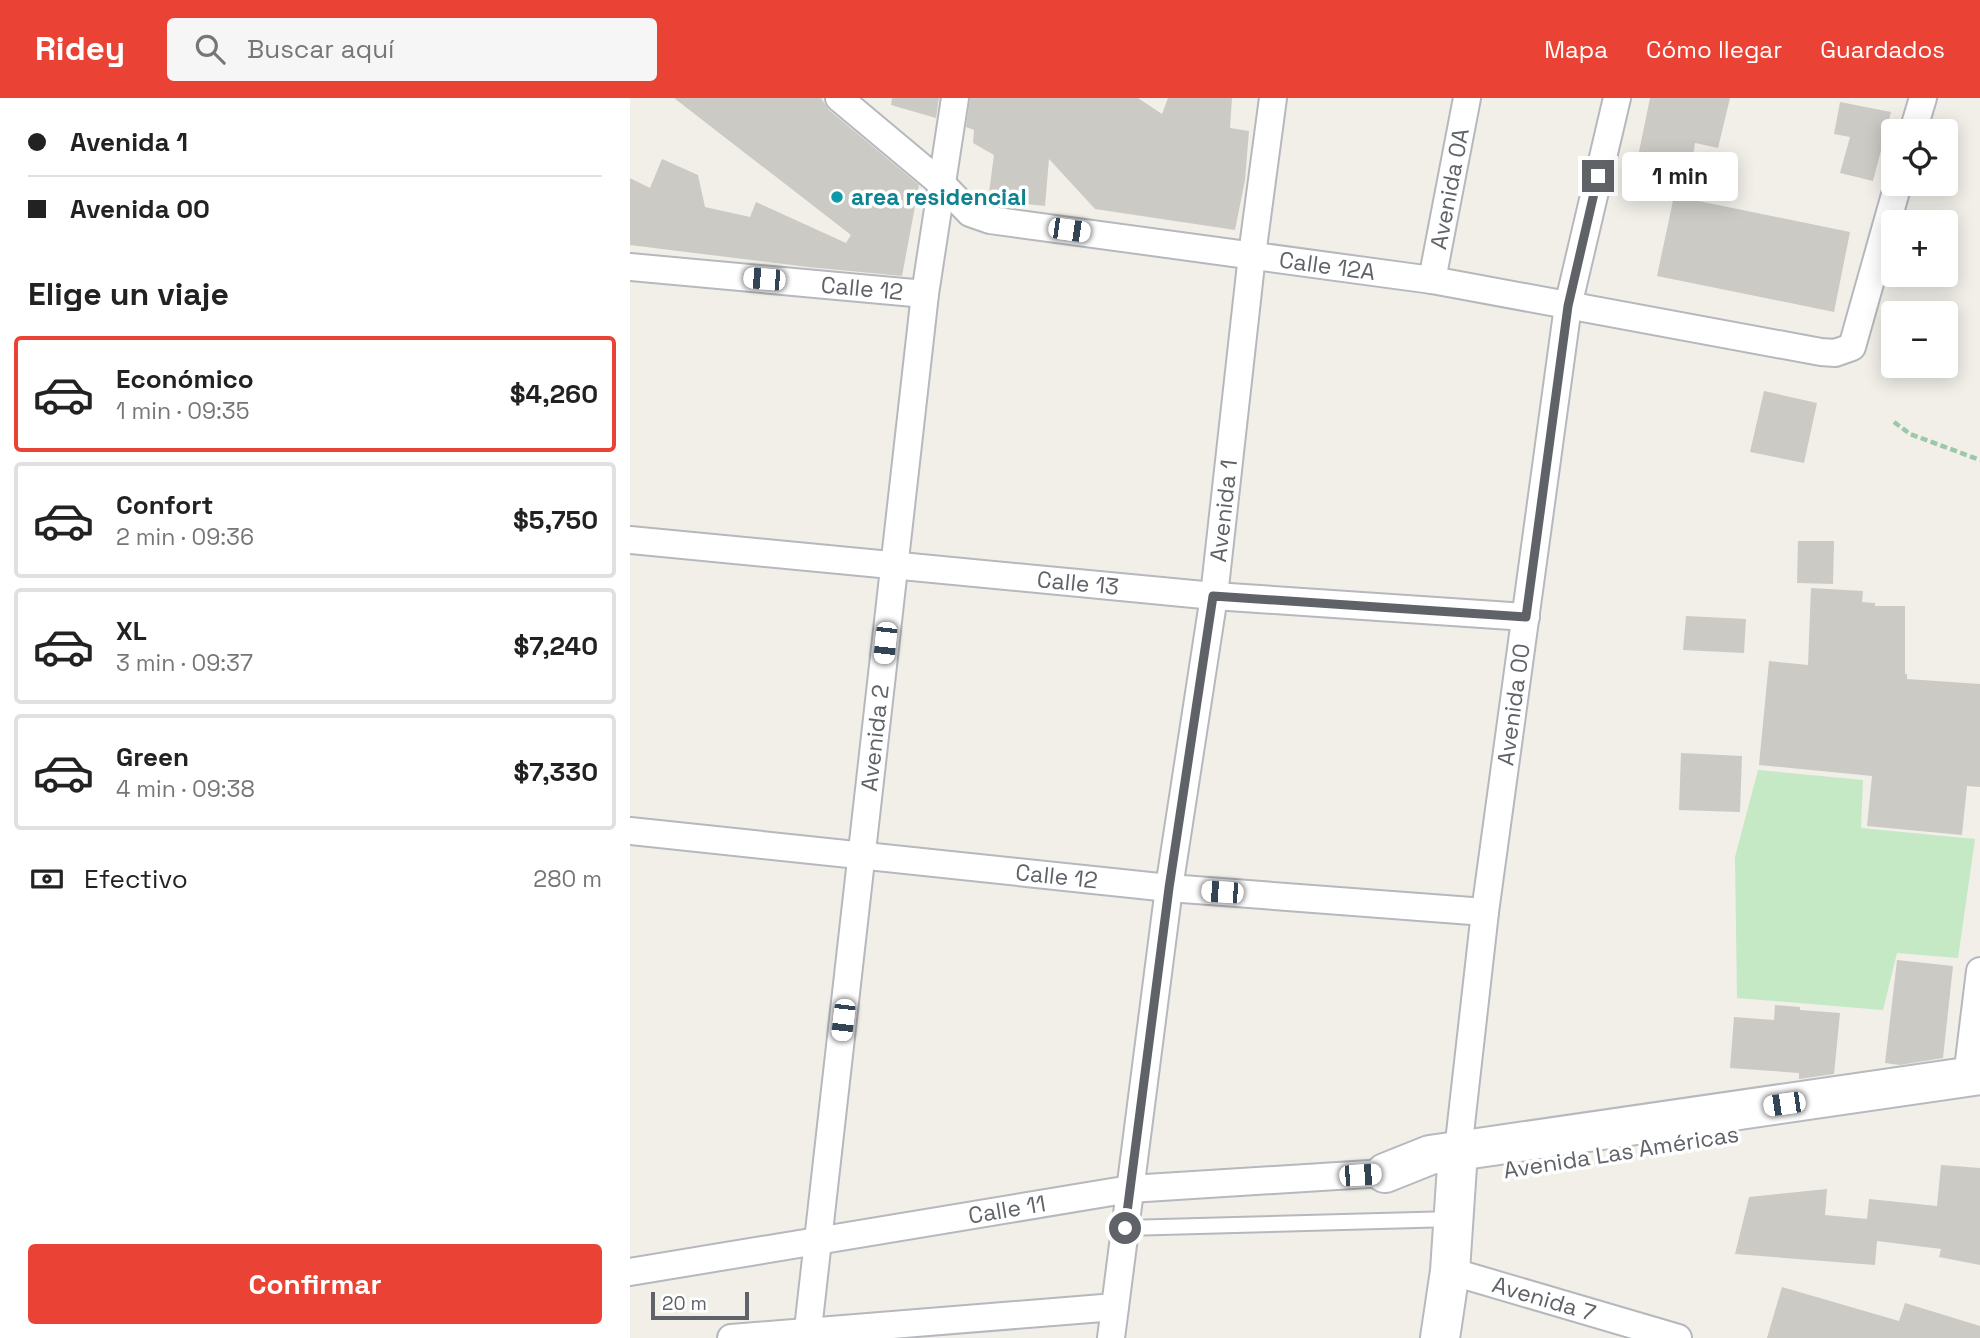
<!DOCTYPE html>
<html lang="es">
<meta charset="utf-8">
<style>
body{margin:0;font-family:"Space Grotesk",sans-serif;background:#f6f6f6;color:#222;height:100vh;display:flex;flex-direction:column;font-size:26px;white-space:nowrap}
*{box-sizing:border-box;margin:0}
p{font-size:23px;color:#767676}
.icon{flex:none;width:38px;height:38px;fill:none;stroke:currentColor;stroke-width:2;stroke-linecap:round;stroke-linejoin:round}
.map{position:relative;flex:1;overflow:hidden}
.sheet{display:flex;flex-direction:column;background:#fff;width:630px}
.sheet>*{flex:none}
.guide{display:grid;align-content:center;height:154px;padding:0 28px;background:#fff}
.buttons{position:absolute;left:1251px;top:21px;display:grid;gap:14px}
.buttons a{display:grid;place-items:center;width:77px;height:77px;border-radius:7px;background:#fff;box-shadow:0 4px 18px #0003;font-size:35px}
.scale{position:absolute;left:21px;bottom:18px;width:98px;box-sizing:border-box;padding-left:7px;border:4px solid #5f6368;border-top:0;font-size:19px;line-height:24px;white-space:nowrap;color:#5f6368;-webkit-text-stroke:5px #fff;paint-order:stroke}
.end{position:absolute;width:32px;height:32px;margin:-16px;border:9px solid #5f6368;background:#fff;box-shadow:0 0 0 4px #fff}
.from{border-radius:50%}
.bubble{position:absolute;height:49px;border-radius:7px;background:#fff;box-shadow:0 4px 18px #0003;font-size:23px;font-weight:700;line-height:49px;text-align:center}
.car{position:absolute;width:21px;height:42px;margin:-21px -10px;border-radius:9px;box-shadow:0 0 5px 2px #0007;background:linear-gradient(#fff 24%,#345 0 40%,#fff 0 76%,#345 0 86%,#fff 0)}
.guide b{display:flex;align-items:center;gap:24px;height:66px;font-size:26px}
.guide b+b{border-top:2px solid #e0e0e0}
.guide i{width:18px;height:18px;background:#222}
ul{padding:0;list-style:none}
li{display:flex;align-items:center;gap:21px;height:116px;margin:0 14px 10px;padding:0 14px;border:4px solid #e0e0e0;border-radius:7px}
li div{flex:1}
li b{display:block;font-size:26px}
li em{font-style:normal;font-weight:700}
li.on{border-color:#ea4335}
li>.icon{width:63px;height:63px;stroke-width:1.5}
h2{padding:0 28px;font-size:32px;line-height:84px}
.pay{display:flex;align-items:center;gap:18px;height:77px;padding:0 28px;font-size:26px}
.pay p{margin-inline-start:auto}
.primary-button{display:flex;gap:14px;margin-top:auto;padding:14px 28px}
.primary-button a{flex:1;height:80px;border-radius:7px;background:#ea4335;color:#fff;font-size:28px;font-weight:700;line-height:80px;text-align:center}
header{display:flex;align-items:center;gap:42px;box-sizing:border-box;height:98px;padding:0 35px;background:#ea4335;color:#fff}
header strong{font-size:33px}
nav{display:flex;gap:38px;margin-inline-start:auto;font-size:24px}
.search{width:490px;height:63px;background:#f6f6f6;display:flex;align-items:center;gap:18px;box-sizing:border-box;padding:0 24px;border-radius:7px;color:#767676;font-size:26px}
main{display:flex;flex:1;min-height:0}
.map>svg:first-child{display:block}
.green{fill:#c5e8c5}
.building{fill:#cccac5}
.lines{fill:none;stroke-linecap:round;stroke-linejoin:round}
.service-casing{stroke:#b5b8bc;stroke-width:18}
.minor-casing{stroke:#b5b8bc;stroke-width:30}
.secondary-casing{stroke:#b6babf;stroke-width:42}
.path{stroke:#9cc7a9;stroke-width:4.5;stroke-dasharray:7 3.5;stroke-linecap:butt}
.service{stroke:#fff;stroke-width:14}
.minor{stroke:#fff;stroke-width:26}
.secondary{stroke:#fff;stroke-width:38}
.route{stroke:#5f6368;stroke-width:9}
.culture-dot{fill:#0f9aa8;stroke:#fff;stroke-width:2.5}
.labels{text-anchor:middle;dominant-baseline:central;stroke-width:7;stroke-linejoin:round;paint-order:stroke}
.street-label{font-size:23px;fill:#5f6368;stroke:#fff}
.culture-label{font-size:23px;font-weight:bold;fill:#0d838f;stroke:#fff;text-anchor:start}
</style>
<header>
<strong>Ridey</strong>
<div class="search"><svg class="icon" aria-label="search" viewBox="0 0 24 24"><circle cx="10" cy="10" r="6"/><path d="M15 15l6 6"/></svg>Buscar aquí</div>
<nav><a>Mapa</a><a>Cómo llegar</a><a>Guardados</a></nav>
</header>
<main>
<section class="sheet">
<div class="guide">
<b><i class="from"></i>Avenida 1</b>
<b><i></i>Avenida 00</b>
</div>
<h2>Elige un viaje</h2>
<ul>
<li class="on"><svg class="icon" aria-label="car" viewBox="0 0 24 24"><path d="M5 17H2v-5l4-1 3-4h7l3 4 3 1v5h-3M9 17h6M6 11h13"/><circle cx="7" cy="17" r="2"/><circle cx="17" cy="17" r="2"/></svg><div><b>Económico</b><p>1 min · 09:35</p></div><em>$4,260</em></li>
<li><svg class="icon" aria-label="car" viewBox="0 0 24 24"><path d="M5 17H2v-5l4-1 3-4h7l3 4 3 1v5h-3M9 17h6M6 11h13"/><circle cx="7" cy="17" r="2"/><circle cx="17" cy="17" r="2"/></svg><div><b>Confort</b><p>2 min · 09:36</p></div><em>$5,750</em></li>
<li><svg class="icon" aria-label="car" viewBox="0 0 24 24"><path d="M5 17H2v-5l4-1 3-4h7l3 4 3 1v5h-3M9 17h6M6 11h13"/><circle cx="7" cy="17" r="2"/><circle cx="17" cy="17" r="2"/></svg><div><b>XL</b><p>3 min · 09:37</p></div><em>$7,240</em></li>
<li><svg class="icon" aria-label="car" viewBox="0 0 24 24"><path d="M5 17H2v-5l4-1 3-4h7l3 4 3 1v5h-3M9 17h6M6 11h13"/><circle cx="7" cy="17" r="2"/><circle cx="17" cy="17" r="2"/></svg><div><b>Green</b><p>4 min · 09:38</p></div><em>$7,330</em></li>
</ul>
<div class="pay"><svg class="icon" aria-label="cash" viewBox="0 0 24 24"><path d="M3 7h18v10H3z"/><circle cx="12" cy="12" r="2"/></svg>Efectivo<p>280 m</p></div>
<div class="primary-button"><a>Confirmar</a></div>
</section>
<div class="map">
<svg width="1350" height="1240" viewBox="0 0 1350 1240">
<rect width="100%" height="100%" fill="#f1efe8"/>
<polygon class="green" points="1128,672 1233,682 1231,730 1345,741 1328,860 1267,855 1253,912 1107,900 1105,759"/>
<g class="building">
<polygon points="44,0 191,0 199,12 289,87 272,178 178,169 0,147 0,80 20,90 32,61 68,77 75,109 120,119 126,104 216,145 221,137"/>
<polygon points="262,0 309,0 306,20 261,7"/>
<polygon points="340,0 508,0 532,16 538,0 602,0 600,30 619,33 615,82 605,132 465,111 419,61 415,108 358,102 364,57 343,45 344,32 336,29"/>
<polygon points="1020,0 1100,0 1088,50 1065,45 1060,80 1005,73"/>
<polygon points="1210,4 1261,14 1243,83 1210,75 1220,39 1204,36"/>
<polygon points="1044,98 1220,134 1204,214 1027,178"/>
<polygon points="1134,293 1187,305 1174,365 1120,354"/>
<polygon points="1168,443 1204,443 1203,486 1167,485"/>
<polygon points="1181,490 1233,493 1232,504 1245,505 1245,508 1275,508 1275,576 1277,576 1277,581 1350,586 1350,689 1337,688 1332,737 1237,728 1242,678 1129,667 1139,563 1178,567"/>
<polygon points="1056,518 1116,521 1114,555 1053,552"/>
<polygon points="1051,655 1112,658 1110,714 1049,712"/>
<polygon points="1267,862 1323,868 1313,960 1270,967 1255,965"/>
<polygon points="1145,907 1170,909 1170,912 1210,915 1204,976 1169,981 1169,975 1100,970 1104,919 1144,922"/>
<polygon points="1311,1067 1350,1070 1350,1167 1309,1159 1311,1151 1247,1143 1245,1167 1105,1156 1119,1099 1197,1091 1195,1117 1237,1121 1239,1101 1307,1108"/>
<polygon points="1152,1189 1269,1223 1275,1205 1350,1228 1350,1240 1137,1240"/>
</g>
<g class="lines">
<g class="service-casing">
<polyline id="service" points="495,1130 823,1121"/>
</g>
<g class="minor-casing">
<g id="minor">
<path id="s1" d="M209,0L313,87L340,115L360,122L802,182L1191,254L1205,255L1222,249L1268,86"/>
<polyline points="1283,33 1293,0"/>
<path id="s2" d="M0,169L295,196"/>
<path id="s3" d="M802,182L837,0"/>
<path id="s4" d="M0,442L584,498L896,519"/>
<path id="s5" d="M0,733L539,790L855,814"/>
<polyline points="1337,979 1350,873"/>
<path id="s6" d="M828,1053L855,814L938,208L987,0"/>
<path id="s7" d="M820,1173L1048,1240"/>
<path id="s8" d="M0,1174L500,1091L755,1075"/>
<polyline points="101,1240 485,1209"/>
<path id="s9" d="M177,1240L295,196L325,0"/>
<path id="s10" d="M481,1240L539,790L584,498L622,157L643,0"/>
</g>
</g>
<g class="secondary-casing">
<g id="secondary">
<polyline points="755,1075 800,1057 1350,977"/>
<polyline points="810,1240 820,1173 828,1053"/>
</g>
</g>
<polyline class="path" points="1264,324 1280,336 1350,362"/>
<use href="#service" class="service"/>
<use href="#minor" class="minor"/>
<use href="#secondary" class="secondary"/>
</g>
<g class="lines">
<polyline class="route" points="495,1130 539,790 583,498 896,519 938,208 968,78"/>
</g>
<circle class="culture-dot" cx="207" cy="99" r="7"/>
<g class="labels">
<g class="street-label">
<text stroke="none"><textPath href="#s3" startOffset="93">Avenida 0A</textPath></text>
<text stroke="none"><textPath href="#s1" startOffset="536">Calle 12A</textPath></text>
<text stroke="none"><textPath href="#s2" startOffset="233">Calle 12</textPath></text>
<text stroke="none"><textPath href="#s10" startOffset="835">Avenida 1</textPath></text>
<text stroke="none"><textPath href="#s4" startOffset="450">Calle 13</textPath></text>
<text stroke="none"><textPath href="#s6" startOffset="450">Avenida 00</textPath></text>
<text stroke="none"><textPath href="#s9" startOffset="604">Avenida 2</textPath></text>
<text stroke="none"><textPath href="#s5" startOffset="429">Calle 12</textPath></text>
<text transform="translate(991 1054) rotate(-9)">Avenida Las Américas</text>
<text stroke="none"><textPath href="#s8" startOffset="382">Calle 11</textPath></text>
<text stroke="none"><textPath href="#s7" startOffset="98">Avenida 7</textPath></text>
</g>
<g class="culture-label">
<text x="221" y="99">area residencial</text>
</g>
</g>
</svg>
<div class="buttons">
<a><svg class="icon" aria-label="locate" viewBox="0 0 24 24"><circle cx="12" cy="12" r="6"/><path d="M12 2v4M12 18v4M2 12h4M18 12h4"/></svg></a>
<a>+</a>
<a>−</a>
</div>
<div class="scale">20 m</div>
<i class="end from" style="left:495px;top:1130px"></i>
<i class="end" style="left:968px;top:78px"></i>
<div class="bubble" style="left:992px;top:54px;width:116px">1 min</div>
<i class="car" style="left:439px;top:132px;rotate:98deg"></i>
<i class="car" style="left:134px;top:181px;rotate:275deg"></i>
<i class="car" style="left:255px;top:545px;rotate:186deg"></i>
<i class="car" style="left:592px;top:794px;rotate:274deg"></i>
<i class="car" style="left:213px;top:922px;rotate:187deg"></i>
<i class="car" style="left:1154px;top:1006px;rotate:262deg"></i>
<i class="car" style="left:730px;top:1077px;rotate:86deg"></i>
</div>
</main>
